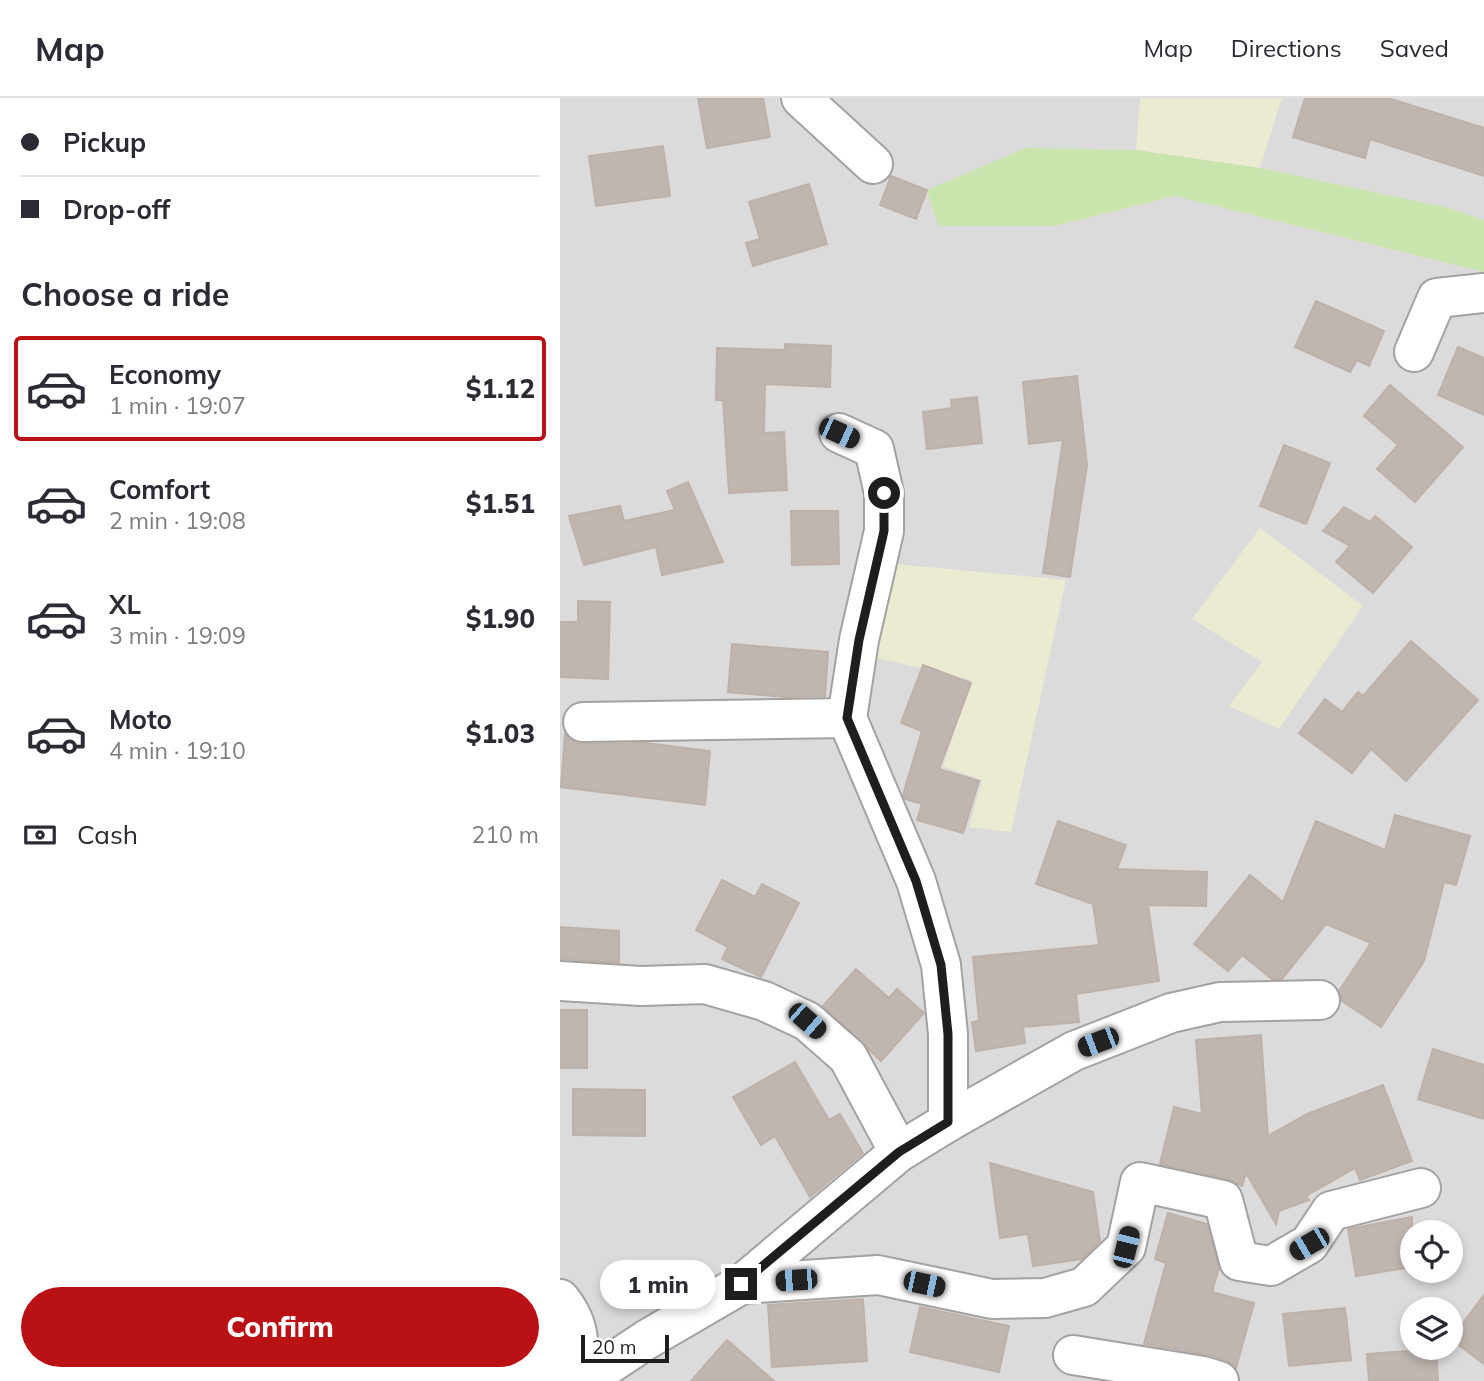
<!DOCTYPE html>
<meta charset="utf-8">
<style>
body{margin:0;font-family:Mulish,sans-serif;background:#f2f2f3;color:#2b2b33;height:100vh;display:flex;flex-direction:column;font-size:26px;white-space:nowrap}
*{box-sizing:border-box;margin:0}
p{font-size:23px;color:#7c7c81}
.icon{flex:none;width:38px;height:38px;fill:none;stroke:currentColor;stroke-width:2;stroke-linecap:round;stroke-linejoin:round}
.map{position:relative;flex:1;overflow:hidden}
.panel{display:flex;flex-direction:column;background:#fff;width:560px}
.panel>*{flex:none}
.banner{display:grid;align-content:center;height:154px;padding:0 21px;background:#fff}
.fabs{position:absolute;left:840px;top:1122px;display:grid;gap:14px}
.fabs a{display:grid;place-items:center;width:63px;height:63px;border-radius:50%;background:#fff;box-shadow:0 4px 10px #0003;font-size:35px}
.scale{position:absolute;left:21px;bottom:18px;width:88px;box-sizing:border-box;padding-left:7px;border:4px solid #1e1e1e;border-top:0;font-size:19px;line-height:24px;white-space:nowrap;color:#1e1e1e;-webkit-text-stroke:5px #fff;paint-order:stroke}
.end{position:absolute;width:32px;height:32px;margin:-16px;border:9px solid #1e1e1e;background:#fff;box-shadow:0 0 0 4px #fff}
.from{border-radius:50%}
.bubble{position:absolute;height:49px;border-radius:24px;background:#fff;box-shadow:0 4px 10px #0003;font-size:23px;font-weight:800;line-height:49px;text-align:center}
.car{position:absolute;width:21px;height:42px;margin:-21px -10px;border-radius:9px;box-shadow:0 0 5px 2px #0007;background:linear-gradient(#222 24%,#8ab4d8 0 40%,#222 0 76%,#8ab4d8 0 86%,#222 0)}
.banner b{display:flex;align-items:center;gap:24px;height:66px;font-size:26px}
.banner b+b{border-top:2px solid #e1e1e2}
.banner i{width:18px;height:18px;background:#2b2b33}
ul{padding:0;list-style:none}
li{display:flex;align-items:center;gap:21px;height:105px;margin:0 14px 10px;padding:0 7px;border:4px solid transparent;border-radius:7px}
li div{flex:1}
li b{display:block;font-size:26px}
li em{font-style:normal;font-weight:800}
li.active{border-color:#ba1114}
li>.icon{width:63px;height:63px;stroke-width:1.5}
h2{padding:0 21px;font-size:32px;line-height:84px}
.pay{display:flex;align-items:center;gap:18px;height:77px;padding:0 21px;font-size:26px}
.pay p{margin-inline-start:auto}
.button{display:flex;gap:14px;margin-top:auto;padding:14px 21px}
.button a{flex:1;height:80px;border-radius:42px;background:#ba1114;color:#fff;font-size:28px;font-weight:800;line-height:80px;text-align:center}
header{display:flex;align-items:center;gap:42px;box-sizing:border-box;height:98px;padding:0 35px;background:#fff;border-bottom:2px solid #e1e1e2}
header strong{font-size:33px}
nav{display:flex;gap:38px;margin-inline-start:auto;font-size:24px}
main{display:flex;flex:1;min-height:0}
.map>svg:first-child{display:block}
.residential{fill:#dcdbdb;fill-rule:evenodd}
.farmland{fill:#eaebd1}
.grass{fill:#cae4ae}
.building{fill:#beb6b1;stroke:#beb1a8;stroke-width:2}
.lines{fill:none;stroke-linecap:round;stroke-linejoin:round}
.minor-casing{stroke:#a2a2a2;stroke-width:42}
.minor{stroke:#fff;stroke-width:38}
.route{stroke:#1e1e1e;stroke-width:9}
</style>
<header>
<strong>Map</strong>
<nav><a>Map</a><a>Directions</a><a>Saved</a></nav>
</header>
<main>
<section class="panel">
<div class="banner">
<b><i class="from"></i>Pickup</b>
<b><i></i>Drop-off</b>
</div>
<h2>Choose a ride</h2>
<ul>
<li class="active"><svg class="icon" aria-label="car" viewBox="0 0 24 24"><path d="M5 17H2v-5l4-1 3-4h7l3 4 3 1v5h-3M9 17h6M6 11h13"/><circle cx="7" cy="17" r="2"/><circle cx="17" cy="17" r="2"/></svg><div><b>Economy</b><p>1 min · 19:07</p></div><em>$1.12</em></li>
<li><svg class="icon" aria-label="car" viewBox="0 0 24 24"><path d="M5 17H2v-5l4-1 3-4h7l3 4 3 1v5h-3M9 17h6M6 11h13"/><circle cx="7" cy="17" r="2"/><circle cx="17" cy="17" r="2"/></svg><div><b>Comfort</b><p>2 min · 19:08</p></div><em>$1.51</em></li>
<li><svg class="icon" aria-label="car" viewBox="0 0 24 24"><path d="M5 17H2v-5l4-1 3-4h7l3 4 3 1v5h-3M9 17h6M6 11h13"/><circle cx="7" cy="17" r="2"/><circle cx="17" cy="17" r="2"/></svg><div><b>XL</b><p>3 min · 19:09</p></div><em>$1.90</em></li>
<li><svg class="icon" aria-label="car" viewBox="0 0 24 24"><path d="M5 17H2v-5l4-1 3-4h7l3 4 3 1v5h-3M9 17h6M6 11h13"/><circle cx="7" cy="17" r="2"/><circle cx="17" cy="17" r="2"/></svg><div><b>Moto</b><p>4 min · 19:10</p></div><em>$1.03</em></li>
</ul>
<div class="pay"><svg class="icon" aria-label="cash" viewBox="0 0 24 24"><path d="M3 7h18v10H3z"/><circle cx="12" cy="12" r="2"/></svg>Cash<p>210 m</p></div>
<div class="button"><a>Confirm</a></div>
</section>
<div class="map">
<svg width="924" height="1283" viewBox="0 0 924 1283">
<rect width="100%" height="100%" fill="#eeeae4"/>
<path class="residential" d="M0,0H924V1283H0ZM852,1134H891V1172H852ZM852,1211H891V1250H852Z"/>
<g class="farmland">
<polygon points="580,0 722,0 700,70 576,52"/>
<polygon points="700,430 803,508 719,631 669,608 702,564 632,521"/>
<polygon points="324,465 506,482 451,734 409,729 422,682 383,668 412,582 304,557"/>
</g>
<polygon class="grass" points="465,50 576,52 700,70 889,110 924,122 924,174 615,98 495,128 378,128 367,92"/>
<g class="building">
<polygon points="138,0 203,0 210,39 147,50"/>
<polygon points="745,0 828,0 924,30 924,78 810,41 805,60 733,39"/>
<polygon points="103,48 110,98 36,108 29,58"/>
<polygon points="331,78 367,92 356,121 320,107"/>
<polygon points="249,86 267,146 193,168 186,145 200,141 189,104"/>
<polygon points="756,203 824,233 809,268 797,262 790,274 735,249"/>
<polygon points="225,246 271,248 270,289 205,286 204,335 224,334 227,392 169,395 163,302 156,302 157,250 225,252"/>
<polygon points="898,249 924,260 924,317 878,297"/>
<polygon points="517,278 527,367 510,479 483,475 503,342 469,346 463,284"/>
<polygon points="830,287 903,349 855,404 817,371 838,347 804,318"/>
<polygon points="417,299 422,345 367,351 363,314 392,310 391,302"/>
<polygon points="724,347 770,365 746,426 700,408"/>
<polygon points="128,384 163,464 102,477 96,449 24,467 9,418 60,408 64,423 115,412 107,393"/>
<polygon points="784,409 810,424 815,418 852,449 813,495 776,464 790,448 763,433"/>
<polygon points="231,413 278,413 279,466 232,467"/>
<polygon points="18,503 50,504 48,581 0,579 0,524 18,524"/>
<polygon points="851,543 918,602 846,683 811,651 792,675 739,635 765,601 782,614 798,594 803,598"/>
<polygon points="172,546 268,554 265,598 224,599 168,594"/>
<polygon points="363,567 411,585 379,671 419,683 403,735 357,722 362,706 345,701 343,697 362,633 341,625"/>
<polygon points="5,636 13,643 23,646 86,645 150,653 145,707 1,689"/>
<polygon points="835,717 910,738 896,787 884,784 864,863 821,929 782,903 779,893 811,845 766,826 722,881 712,881 682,857 668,873 634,846 690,777 723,804 756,723 825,752"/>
<polygon points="498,723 566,747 557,771 647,774 646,808 588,807 599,883 516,896 519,924 463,929 465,945 416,953 412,924 419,923 413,859 539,847 533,806 476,786"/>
<polygon points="162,782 195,799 202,786 239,805 201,879 162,861 168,849 136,832"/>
<polygon points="0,829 59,833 59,865 0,861"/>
<polygon points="296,871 329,900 337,891 364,915 321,963 263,908"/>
<rect x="0" y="912" width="27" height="58"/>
<polygon points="701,937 708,1038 747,1016 823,987 852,1063 800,1082 795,1070 746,1098 749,1102 719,1113 716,1126 686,1075 682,1088 668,1081 600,1066 614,1009 642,1016 636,942"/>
<polygon points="873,951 924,967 924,1021 858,1001"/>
<polygon points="235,964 269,1022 280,1016 303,1055 250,1099 215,1038 201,1047 173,999"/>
<polygon points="13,991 85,992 85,1038 13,1037"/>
<polygon points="430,1065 533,1094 540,1143 522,1161 473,1168 468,1136 440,1140"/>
<polygon points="608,1115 647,1126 659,1170 652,1194 694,1205 676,1270 666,1262 650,1257 584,1246 606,1165 595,1161"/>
<polygon points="852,1119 852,1169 796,1178 788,1131"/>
<polygon points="924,1197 924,1266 891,1241"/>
<polygon points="303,1201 307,1263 212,1269 208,1207"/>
<polygon points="360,1209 449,1228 439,1274 350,1254"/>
<polygon points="785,1210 791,1262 729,1268 723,1216"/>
<polygon points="167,1242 214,1283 131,1283"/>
<polygon points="876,1251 878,1283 809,1283 807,1256"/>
</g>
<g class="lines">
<g class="minor-casing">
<g id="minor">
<polyline points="241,0 313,66"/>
<polyline points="854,254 877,200 924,195"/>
<polyline points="279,335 314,351 324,395 324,433 299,542 287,620 356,783 381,867 388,936 388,1024"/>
<polyline points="23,624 287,620"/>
<polyline points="0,883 81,888 145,886 204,903 247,923 288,959 339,1054"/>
<polyline points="182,1186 318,1177 432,1201 485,1200 524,1189 566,1149 580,1084 663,1102 679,1163 711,1168 749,1146 771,1113 861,1090"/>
<path d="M0,1201C22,1228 21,1250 13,1283"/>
<polyline points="513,1257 643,1278 659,1283"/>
<polyline points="24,1283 86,1242 182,1186 339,1054 388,1024 514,953 611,915 660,904 760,902"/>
</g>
</g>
<use href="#minor" class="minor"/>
</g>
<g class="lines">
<polyline class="route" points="181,1186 339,1054 388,1024 388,936 381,867 356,783 287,620 299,542 324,433 324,395"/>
</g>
</svg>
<div class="fabs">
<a><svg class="icon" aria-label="locate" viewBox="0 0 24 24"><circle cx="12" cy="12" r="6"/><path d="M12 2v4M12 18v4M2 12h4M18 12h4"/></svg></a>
<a><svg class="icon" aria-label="layers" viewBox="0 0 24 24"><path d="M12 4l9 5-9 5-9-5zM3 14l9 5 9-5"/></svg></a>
</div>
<div class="scale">20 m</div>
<i class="end from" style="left:324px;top:395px"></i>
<i class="end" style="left:181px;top:1186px"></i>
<div class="bubble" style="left:40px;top:1162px;width:116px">1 min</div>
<i class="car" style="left:279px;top:335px;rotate:114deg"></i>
<i class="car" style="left:247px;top:923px;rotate:131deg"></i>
<i class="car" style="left:538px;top:944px;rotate:249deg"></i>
<i class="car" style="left:749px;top:1146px;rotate:240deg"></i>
<i class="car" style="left:566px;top:1149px;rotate:14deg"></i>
<i class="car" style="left:236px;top:1182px;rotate:266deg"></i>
<i class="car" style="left:364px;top:1186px;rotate:102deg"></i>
</div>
</main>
